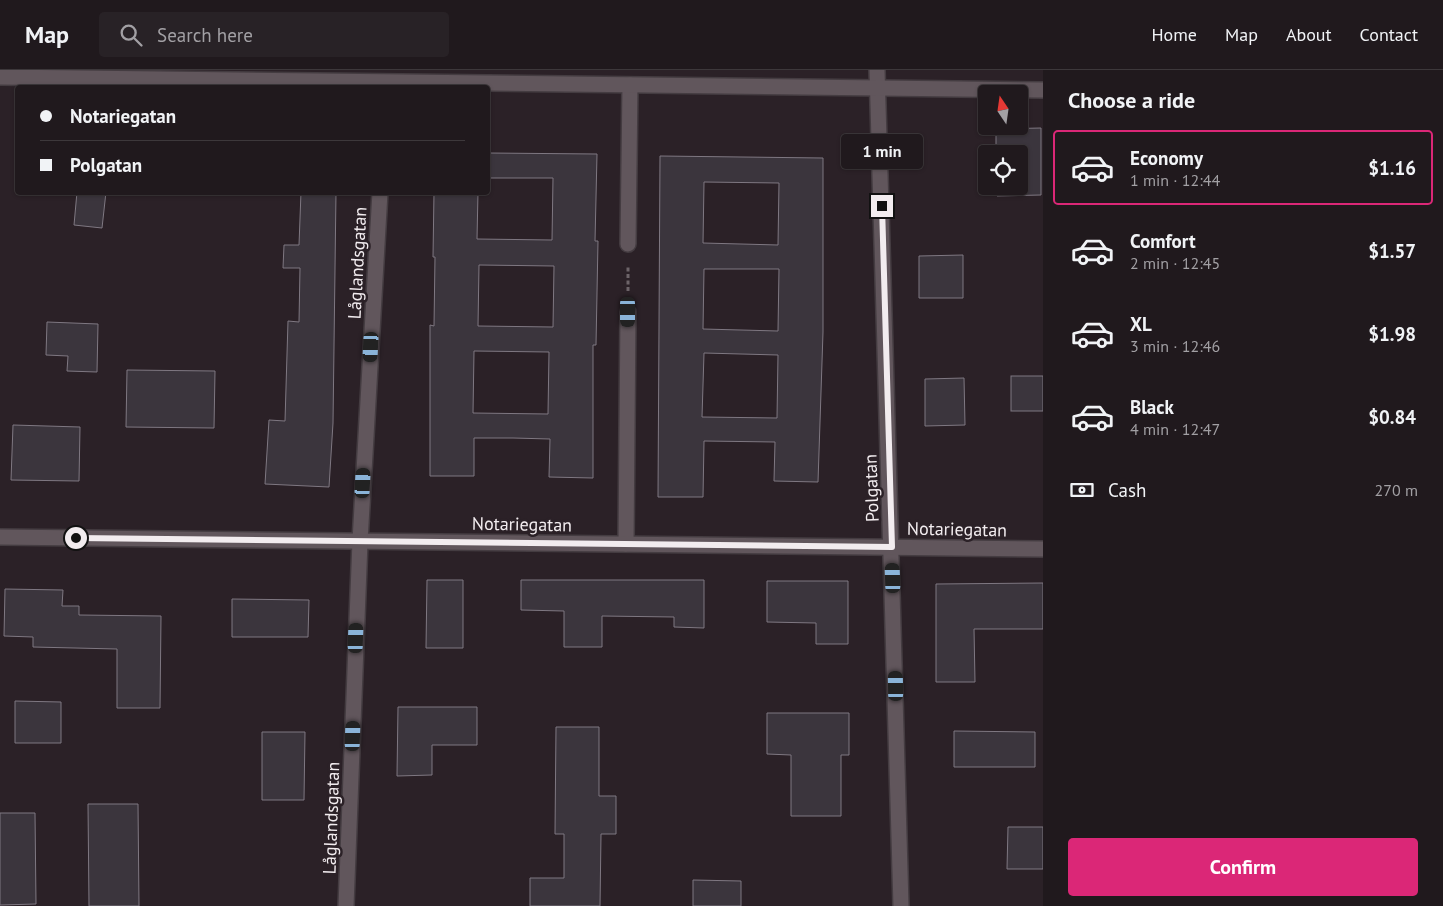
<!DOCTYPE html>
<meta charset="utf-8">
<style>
body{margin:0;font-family:"PT Sans",sans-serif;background:#282226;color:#f1f3f6;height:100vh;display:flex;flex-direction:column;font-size:19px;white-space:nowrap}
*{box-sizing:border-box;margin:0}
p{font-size:16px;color:#a2a0a4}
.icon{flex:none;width:28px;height:28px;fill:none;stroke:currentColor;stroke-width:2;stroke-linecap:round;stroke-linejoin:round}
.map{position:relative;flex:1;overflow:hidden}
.side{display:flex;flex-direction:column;background:#20191d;width:400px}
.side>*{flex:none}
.banner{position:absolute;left:15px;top:15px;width:475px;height:110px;border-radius:5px;box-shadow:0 1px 4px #0004,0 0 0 1px #3d383b;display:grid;align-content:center;height:110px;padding:0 25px;background:#20191d}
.needle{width:32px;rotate:347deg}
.controls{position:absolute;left:978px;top:15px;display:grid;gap:10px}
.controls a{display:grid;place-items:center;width:50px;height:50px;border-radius:5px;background:#20191d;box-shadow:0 1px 4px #0004,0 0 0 1px #3d383b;font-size:25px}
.end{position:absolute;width:22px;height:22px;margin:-11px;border:6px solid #f2ecef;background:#111;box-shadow:0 0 0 2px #111}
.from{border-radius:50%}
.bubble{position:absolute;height:35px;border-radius:5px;background:#20191d;box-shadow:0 1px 4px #0004,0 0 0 1px #3d383b;font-size:16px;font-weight:700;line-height:35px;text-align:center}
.car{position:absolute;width:15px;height:30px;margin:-15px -8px;border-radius:6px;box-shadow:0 0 4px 1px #0007;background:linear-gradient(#222 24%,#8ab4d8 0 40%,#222 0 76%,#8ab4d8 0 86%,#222 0)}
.banner b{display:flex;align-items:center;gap:18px;height:48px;font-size:19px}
.banner b+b{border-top:1px solid #3d383b}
.banner i{width:12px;height:12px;background:#f1f3f6}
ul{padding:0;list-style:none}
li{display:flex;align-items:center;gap:15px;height:75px;margin:0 10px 8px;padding:0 15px;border:2px solid transparent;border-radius:5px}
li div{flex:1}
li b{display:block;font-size:19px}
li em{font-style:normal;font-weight:700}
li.current{border-color:#db2777}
li>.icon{width:45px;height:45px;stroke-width:1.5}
h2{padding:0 25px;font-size:22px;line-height:60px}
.pay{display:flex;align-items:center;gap:12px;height:55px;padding:0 25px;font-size:19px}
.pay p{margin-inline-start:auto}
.cta{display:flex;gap:10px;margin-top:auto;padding:10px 25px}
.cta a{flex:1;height:58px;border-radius:5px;background:#db2777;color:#fff;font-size:20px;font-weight:700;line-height:58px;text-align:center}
header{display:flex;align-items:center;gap:30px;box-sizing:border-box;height:70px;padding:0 25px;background:#20191d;border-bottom:1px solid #3d383b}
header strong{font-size:24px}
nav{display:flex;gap:28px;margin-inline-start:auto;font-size:18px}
.search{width:350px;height:45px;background:#282226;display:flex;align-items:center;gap:12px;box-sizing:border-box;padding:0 18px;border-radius:5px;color:#a2a0a4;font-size:19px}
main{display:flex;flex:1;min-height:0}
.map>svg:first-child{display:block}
.building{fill:#3b353d;stroke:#7f7882;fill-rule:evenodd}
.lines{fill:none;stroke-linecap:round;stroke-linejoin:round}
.lane-casing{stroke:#443c41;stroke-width:18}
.street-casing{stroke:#443c41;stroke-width:18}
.path{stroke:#6d6469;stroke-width:3;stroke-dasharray:4 2.5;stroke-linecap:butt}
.lane{stroke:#61565c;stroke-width:15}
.street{stroke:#61565c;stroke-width:15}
.route{stroke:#f2ecef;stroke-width:6}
.labels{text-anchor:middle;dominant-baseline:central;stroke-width:5;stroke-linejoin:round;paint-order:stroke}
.street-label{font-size:18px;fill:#f2ecef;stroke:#2b2127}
</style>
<header>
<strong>Map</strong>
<div class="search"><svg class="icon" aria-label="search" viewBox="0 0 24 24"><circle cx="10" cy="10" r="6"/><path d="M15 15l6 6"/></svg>Search here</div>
<nav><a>Home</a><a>Map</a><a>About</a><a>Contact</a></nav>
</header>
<main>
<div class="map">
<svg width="1043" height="836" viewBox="0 0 1043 836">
<rect width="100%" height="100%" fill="#2b2127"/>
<g class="building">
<polygon points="1041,58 1041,125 997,126 997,116 1019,116 1019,84 996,84 996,59"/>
<path d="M488,83L597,84L595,171H598L596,275H593V408L549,407L550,369L513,368H474V406H430V255L434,256L435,187H433L434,122H478L477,169L552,170L553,108H488ZM479,195L554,196L553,257L478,256ZM474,281L549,282L548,344L473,343Z"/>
<path d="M660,86L823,88V262L818,412L774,411L775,372L704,371L703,427H658ZM704,112L779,113L778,175L703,173ZM704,199H779L778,261L703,259ZM704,283L778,285L777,348L702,347Z"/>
<polygon points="77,122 106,122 102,158 74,155"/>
<polygon points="301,122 336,122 333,353 329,417 265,414 269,350 285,351 288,251 299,252 300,198 283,198 284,175 299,175"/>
<polygon points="963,185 963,228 919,228 919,186"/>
<polygon points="47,252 98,254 97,302 67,301 68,286 46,285"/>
<polygon points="127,300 215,301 214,358 126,357"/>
<rect x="1011" y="306" width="32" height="35"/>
<polygon points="964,308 965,355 925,356 925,309"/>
<polygon points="13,355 80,357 79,411 11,410"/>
<polygon points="427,510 463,510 463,578 426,578"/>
<polygon points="521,510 704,510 704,558 674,557 674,547 602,546 602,577 564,577 564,541 521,540"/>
<polygon points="767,511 848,511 848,574 816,574 816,553 767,552"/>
<polygon points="1043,513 1043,559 974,559 975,612 936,612 936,514"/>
<polygon points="5,519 63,520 62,536 79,536 79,545 161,546 160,638 117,638 117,579 33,577 33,567 4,566"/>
<polygon points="232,529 309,530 308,567 232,567"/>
<polygon points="15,631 61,632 61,673 15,673"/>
<polygon points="398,637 477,637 477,675 432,675 432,705 397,706"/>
<polygon points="767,643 849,643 849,685 841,685 841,746 791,746 791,685 767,684"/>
<polygon points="556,657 599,657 599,726 616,726 616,764 601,764 600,836 530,836 530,808 564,808 564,764 555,764"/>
<polygon points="954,661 1035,662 1035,697 954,697"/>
<polygon points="262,662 305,662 304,730 262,730"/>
<polygon points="88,734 138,734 139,836 89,836"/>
<polygon points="0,743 35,743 36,834 0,835"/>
<polygon points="1008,757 1043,757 1043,799 1007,799"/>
<polygon points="693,810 741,811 741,836 693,836"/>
</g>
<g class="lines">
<g class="lane-casing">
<g id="lane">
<polyline points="628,174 630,15"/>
<polyline points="626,474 628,242"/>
</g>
</g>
<g class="street-casing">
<g id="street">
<polyline points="877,0 901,836"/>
<polyline points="0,7 1043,20"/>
<polyline points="0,467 1043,479"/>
<polyline points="346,836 360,471 380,122"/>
</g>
</g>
<polyline class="path" points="628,221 628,195"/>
<use href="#lane" class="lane"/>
<use href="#street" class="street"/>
</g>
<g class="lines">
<polyline class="route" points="76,468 892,477 882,136"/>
</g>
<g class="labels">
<g class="street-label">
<text transform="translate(357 193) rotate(-87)">Låglandsgatan</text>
<text transform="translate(871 418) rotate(-92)">Polgatan</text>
<text transform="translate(522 454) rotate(1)">Notariegatan</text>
<text transform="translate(957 459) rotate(1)">Notariegatan</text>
<text transform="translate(331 748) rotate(-88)">Låglandsgatan</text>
</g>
</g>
</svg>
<div class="controls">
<a><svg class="needle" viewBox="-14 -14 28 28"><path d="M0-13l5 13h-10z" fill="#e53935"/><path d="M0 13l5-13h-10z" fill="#a2a0a4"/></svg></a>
<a><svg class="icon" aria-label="locate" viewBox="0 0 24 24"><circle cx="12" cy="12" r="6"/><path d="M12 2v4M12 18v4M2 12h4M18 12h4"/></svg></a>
</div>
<i class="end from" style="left:76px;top:468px"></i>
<i class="end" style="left:882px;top:136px"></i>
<div class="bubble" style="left:841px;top:64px;width:82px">1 min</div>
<i class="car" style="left:628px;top:242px;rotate:180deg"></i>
<i class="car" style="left:371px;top:277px;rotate:183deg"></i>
<i class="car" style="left:363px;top:413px;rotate:3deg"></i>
<i class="car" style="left:893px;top:508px;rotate:358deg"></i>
<i class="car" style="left:356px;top:568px;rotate:2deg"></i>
<i class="car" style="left:896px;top:616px;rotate:359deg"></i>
<i class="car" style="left:353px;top:666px;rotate:2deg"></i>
<div class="banner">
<b><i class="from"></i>Notariegatan</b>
<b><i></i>Polgatan</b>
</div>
</div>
<section class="side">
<h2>Choose a ride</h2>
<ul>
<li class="current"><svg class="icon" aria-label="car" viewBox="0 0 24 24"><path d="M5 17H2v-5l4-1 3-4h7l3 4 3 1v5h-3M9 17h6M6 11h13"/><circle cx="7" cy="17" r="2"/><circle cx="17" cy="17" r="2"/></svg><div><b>Economy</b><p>1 min · 12:44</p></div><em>$1.16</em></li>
<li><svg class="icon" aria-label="car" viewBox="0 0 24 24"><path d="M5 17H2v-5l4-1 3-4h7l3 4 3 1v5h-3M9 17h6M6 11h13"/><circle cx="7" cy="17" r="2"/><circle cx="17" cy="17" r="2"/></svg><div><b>Comfort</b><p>2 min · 12:45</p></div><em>$1.57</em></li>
<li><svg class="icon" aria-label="car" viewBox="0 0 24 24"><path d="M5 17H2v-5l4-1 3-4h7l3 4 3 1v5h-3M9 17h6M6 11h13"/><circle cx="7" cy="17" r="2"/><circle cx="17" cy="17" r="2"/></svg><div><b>XL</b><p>3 min · 12:46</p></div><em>$1.98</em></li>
<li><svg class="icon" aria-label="car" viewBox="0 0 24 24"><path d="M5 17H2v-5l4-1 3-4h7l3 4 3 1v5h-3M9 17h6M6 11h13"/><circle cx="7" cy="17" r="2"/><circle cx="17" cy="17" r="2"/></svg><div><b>Black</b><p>4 min · 12:47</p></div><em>$0.84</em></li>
</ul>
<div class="pay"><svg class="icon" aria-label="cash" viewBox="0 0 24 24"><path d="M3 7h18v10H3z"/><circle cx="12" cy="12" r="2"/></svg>Cash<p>270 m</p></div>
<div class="cta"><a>Confirm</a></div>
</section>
</main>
